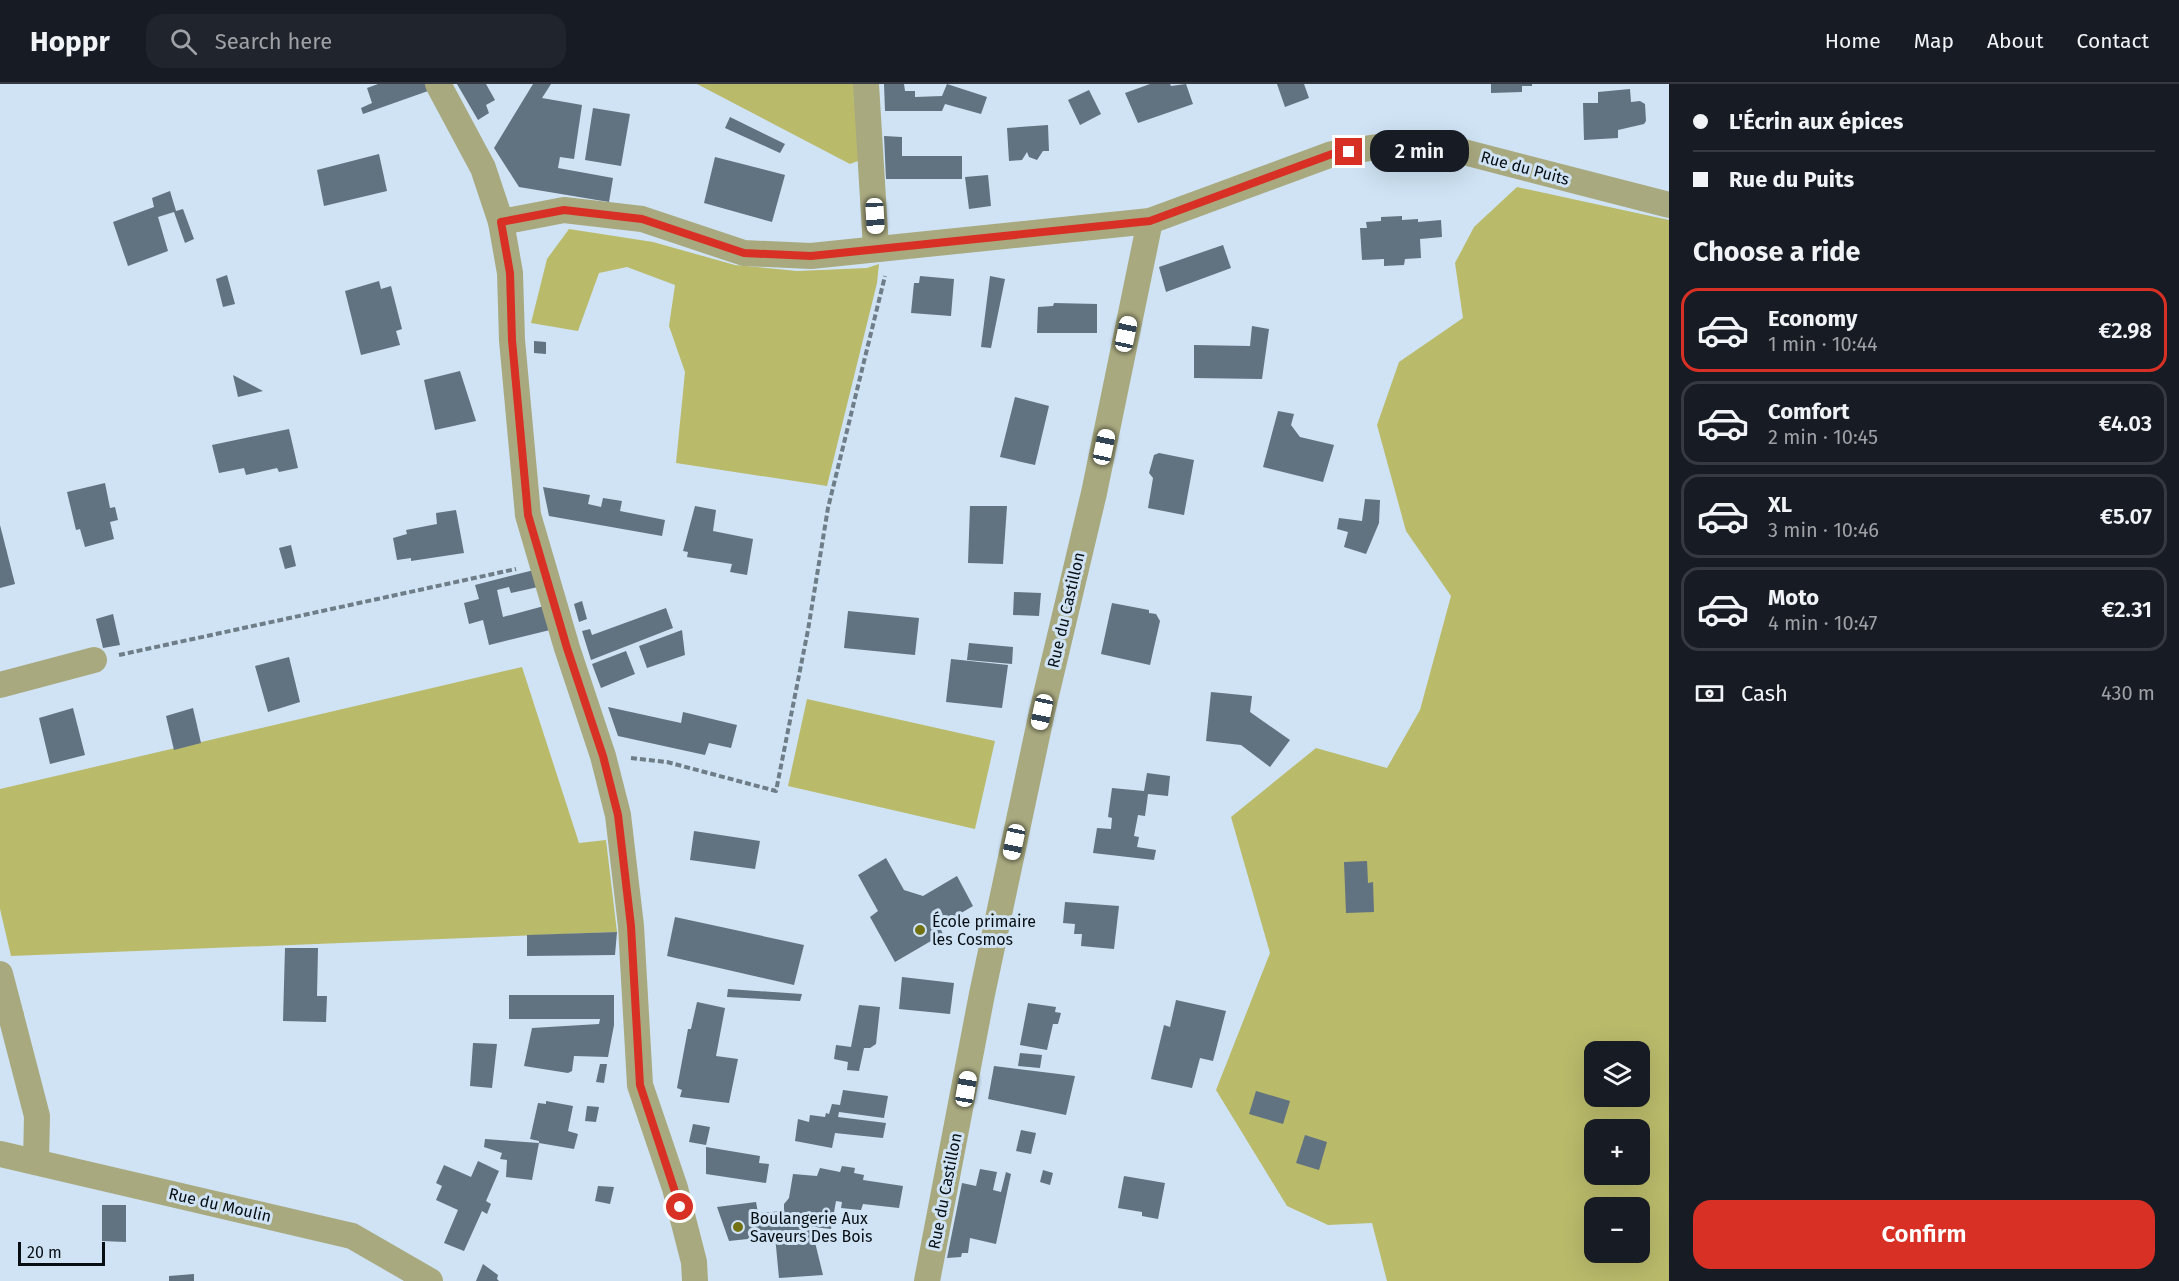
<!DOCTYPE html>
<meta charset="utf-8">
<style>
body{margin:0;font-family:"Fira Sans",sans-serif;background:#20242c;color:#f1f3f6;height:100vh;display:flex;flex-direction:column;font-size:22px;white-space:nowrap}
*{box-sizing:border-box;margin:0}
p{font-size:20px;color:#9ea1a6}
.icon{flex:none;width:33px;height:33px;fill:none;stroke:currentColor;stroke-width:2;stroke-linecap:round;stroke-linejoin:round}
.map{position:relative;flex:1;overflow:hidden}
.sheet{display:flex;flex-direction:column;background:#171b24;width:510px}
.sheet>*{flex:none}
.hud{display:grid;align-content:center;height:132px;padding:0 24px;background:#171b24}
.controls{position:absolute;left:1584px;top:957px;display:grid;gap:12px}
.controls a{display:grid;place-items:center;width:66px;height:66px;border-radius:12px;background:#171b24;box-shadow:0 6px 24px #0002;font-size:30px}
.scale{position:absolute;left:18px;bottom:15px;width:87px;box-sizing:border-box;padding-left:6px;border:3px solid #070e13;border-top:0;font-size:16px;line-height:21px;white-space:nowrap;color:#070e13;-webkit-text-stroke:4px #cfe3f4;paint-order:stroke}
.end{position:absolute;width:27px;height:27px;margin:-14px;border:8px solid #d93025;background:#fff;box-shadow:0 0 0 3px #fff}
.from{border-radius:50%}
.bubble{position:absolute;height:42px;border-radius:18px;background:#171b24;box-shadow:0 6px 24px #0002;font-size:20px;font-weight:600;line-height:42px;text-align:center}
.car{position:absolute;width:18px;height:36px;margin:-18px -9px;border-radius:8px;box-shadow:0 0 4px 2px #0007;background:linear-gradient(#fff 24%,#345 0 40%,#fff 0 76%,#345 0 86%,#fff 0)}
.hud b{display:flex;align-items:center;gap:21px;height:57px;font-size:22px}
.hud b+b{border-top:2px solid #363941}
.hud i{width:15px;height:15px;background:#f1f3f6}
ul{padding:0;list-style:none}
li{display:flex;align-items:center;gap:18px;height:84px;margin:0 12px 9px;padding:0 12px;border:3px solid #363941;border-radius:18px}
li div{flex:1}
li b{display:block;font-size:22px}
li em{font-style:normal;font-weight:600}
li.selected{border-color:#d93025}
li>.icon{width:54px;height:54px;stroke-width:1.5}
h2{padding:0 24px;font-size:27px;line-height:72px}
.pay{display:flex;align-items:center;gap:15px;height:66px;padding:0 24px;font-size:22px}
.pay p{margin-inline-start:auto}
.button{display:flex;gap:12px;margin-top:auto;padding:12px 24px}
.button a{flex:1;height:69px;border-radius:18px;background:#d93025;color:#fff;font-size:24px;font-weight:600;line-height:69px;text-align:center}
header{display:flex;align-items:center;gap:36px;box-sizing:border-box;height:84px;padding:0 30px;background:#171b24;border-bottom:2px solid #363941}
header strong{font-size:28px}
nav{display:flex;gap:33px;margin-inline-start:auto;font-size:21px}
.search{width:420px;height:54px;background:#20242c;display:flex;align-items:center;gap:15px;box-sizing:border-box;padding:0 21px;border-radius:18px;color:#9ea1a6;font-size:22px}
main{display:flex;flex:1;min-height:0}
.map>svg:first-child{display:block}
.green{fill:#baba6b;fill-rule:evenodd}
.building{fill:#617281}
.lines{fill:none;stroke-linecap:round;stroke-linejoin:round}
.path{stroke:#6f7d88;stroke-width:4;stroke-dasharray:6 3;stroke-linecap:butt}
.minor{stroke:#a8a97f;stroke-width:26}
.route{stroke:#d93025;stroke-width:8}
.poi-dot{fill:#727114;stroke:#cfe3f4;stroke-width:2}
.labels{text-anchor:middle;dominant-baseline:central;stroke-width:6;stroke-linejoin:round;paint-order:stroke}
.street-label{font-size:16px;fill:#070e13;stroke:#cfe3f4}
.poi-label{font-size:16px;fill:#070e13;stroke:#cfe3f4;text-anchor:start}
</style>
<header>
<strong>Hoppr</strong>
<div class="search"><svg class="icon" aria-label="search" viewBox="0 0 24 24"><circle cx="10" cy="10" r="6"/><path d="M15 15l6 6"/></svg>Search here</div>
<nav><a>Home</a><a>Map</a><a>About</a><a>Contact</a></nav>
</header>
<main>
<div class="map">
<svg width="1669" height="1197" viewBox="0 0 1669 1197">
<rect width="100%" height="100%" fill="#cfe3f4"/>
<g class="green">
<polygon points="697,0 866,0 871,72 850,80"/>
<path d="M1517,103L1669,136V1197H1387L1372,1139L1328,1141L1287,1122L1216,1006L1270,869L1231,733L1316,664L1387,684L1420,626L1451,512L1406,447L1377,341L1399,278L1463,234L1455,179L1474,143ZM1594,968H1640V1012H1594ZM1594,1046H1640V1090H1594ZM1594,1124H1640V1168H1594Z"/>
<polygon points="569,145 653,158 735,181 797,187 867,184 879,180 877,199 827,402 676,379 685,288 669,242 675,201 627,183 599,189 578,247 531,239 547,175"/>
<polygon points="522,583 579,759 606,756 617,848 11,872 0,825 0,705"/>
<polygon points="807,615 995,657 975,745 788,702"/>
</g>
<g class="building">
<polygon points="378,0 425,0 428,7 363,30 361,24 372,19 367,4"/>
<polygon points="457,0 486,0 495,16 486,21 489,29 478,36"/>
<polygon points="533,0 551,0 542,14 582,21 574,75 560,73 558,84 613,94 609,118 519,103 494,64"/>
<polygon points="884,0 904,0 905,7 915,7 915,13 942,12 947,0 987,13 981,30 945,20 942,27 885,27"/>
<polygon points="1150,0 1170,0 1171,2 1186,0 1193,20 1138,39 1125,9"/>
<polygon points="1277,0 1304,0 1309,14 1285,23"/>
<polygon points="1491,0 1532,0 1532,2 1522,2 1522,8 1491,9"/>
<polygon points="1630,5 1631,18 1640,17 1645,20 1646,37 1644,40 1618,46 1618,54 1584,56 1583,19 1598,19 1598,8"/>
<polygon points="1089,6 1101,30 1080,41 1068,16"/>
<polygon points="593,24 630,30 621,82 585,76"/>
<polygon points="730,33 785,60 780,69 725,44"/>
<polygon points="1048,41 1049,67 1043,67 1037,76 1029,73 1027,68 1022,76 1009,77 1007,44"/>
<polygon points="884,52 902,53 902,72 962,72 962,95 886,95"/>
<polygon points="379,70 387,107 324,122 317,86"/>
<polygon points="715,73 785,91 772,138 704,119"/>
<polygon points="988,91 991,122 969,125 965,93"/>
<polygon points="170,107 176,127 183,125 194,155 185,159 174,128 158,133 168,167 128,182 113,138 154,123 152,114"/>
<polygon points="1402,132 1402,136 1418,135 1418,138 1441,136 1442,153 1420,155 1421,174 1405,175 1404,181 1384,182 1384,175 1362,176 1360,144 1367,144 1366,138 1381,137 1381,133"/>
<polygon points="1223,161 1231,184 1166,208 1159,183"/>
<polygon points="227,191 235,220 223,223 216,195"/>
<polygon points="920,192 954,195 951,232 911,229 914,199 919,199"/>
<polygon points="990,192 1005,195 991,264 981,263"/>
<polygon points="379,197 381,205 391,202 402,245 396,247 400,261 361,271 345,207"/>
<polygon points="1054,219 1097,220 1097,249 1037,249 1038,223 1053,222"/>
<polygon points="1252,242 1269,245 1262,295 1194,294 1194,261 1250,262"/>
<polygon points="534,257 546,258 546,270 534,269"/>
<polygon points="460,287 476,337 435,346 424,296"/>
<polygon points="233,291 263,307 238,313"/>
<polygon points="1015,313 1049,322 1035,381 1000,373"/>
<polygon points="1278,327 1294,330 1291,341 1300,353 1334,361 1323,398 1263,383"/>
<polygon points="289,345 298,384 279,388 277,384 246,391 244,384 219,389 212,361"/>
<polygon points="1159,369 1194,376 1184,431 1148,424 1153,394 1149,389 1154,371"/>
<polygon points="105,399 110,424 115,423 118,436 110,438 114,455 85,463 80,445 76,446 67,408"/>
<polygon points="543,403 590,411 588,420 601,423 603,414 622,417 620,427 665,436 662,452 549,432"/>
<polygon points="1365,415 1380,416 1379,439 1366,470 1344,463 1348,448 1337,445 1339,434 1362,437"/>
<polygon points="695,422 716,426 713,447 753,455 747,491 730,488 732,480 687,473 688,468 683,467"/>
<polygon points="970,422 1007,422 1003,480 968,479"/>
<polygon points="456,426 464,469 411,477 411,474 397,476 393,454 407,450 406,446 437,440 436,429"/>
<polygon points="0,441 15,500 0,504"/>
<polygon points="291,461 296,482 285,485 279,464"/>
<polygon points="534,486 538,503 511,509 509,503 497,506 503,533 544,522 550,546 489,561 483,536 469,540 464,519 479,515 475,501"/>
<polygon points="1014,508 1041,509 1039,532 1013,531"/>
<polygon points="582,517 587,535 579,538 574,520"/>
<polygon points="1112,519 1149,526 1149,529 1156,530 1160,537 1150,581 1101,570"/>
<polygon points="666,524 673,544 591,576 582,547 590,545 592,551"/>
<polygon points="848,527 919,534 915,571 844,564"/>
<polygon points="113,530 120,561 103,564 96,535"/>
<polygon points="682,546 685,571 647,584 639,562"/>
<polygon points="969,559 1013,563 1012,580 967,576"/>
<polygon points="626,567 635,590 601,604 592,580"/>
<polygon points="289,573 300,618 268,628 255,582"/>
<polygon points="951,575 1008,581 1002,624 946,618"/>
<polygon points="1211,608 1252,612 1250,628 1290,656 1270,683 1241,661 1206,657"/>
<polygon points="608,623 681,639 683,628 737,641 731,664 709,659 705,671 618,652"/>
<polygon points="73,624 85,671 50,680 39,634"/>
<polygon points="193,624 201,659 174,666 166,632"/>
<polygon points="1147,689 1170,692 1168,712 1148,710 1145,732 1138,731 1134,752 1139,753 1137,763 1156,766 1154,776 1093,769 1097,744 1111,745 1112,734 1108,733 1112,704 1144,707"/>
<polygon points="694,747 760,757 755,785 690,776"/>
<polygon points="886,774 904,806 923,812 957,792 973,822 939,842 943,850 895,878 870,833 878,827 858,791"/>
<polygon points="1367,777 1368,799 1373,798 1374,828 1346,829 1344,778"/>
<polygon points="1065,818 1119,822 1114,865 1081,862 1082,850 1074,850 1075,840 1063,839"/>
<polygon points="675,833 804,861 794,901 667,872"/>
<polygon points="617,848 615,871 527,872 527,851"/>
<polygon points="285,864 318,864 317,912 327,912 326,938 283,937"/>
<polygon points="902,893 954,899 950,930 899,925"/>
<polygon points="728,905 802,910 800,917 727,913"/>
<polygon points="509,911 614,911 614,941 608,973 574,972 572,987 568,989 524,982 532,944 599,940 600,935 509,935"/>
<polygon points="1176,916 1226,927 1213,977 1200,974 1192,1004 1151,995 1164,941 1170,943"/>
<polygon points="697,918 725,924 716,972 738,975 729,1019 680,1013 682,1006 677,1004 688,945 691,945"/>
<polygon points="1028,919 1056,923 1055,928 1061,929 1058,940 1053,940 1047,966 1020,961"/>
<polygon points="859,921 880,923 876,960 870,964 864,964 859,987 847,986 848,978 834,975 836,961 851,963"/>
<polygon points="473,959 497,960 492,1004 470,1002"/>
<polygon points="1020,969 1042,971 1040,984 1018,982"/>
<polygon points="600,980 607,980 604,999 596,998"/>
<polygon points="994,982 1075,992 1066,1031 988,1015"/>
<polygon points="843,1006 888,1012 884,1034 839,1028 838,1033 886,1039 883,1054 835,1049 832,1064 795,1057 798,1035 809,1038 810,1031 825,1033 826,1029 829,1030 832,1020 840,1021"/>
<polygon points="1256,1007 1290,1017 1283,1040 1249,1030"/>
<polygon points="546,1017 573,1022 568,1047 578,1050 574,1065 539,1059 539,1057 530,1055 538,1019 546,1020"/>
<polygon points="587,1022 599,1023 596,1038 585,1037"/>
<polygon points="693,1040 710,1043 706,1061 689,1058"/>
<polygon points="1021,1046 1036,1049 1031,1070 1016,1067"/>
<polygon points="1305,1051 1327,1058 1319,1086 1296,1079"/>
<polygon points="485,1055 539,1059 532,1096 506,1093 507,1076 500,1075 502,1069 484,1063"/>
<polygon points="706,1063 760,1072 759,1079 769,1080 766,1099 706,1090"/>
<polygon points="478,1077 499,1087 486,1117 491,1120 487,1130 482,1127 464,1167 444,1159 458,1126 436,1116 442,1102 436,1099 444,1081 471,1093"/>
<polygon points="842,1082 855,1084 854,1089 864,1091 863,1096 903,1102 899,1124 863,1120 861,1126 841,1124 842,1118 836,1117 831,1145 813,1143 812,1146 823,1191 779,1194 775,1152 729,1157 717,1123 756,1118 758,1129 784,1127 784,1120 789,1114 793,1090 817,1092 820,1084 840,1088"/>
<polygon points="980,1085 997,1088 993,1106 1001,1108 1006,1088 1011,1090 996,1160 970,1154 968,1169 962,1169 961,1173 947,1174 962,1099 976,1102"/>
<polygon points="1043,1086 1053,1089 1050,1101 1040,1098"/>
<polygon points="1124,1092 1165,1099 1158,1135 1142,1132 1142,1128 1118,1124"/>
<polygon points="598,1102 614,1103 610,1120 595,1117"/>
<polygon points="102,1121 126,1121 126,1158 102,1157"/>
<polygon points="483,1180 498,1191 497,1195 499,1197 476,1197"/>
<polygon points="194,1190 194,1197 169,1197 169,1192"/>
</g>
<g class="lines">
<g class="path">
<polyline points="119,571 516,485"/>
<polyline points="631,674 667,678 776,707 808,546 828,424 885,192"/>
</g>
<g class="minor">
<polyline points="438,0 483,84 501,138 510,189 512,256 528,431 567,564 603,672 618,731 631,842 640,1001 675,1104 694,1178 695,1197"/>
<polyline points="866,0 876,164"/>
<polyline points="501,138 564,126 642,135 744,169 811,172 1150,137 1332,70 1383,62 1456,66 1669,121"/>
<polyline points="0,601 94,576"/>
<polyline points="0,890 11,932"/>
<polyline points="0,919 11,932 37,1032 36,1078"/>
<polyline points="0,1070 352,1152 430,1197"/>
<polyline points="927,1197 982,910 1042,628 1094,409 1150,137"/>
</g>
</g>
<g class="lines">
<polyline class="route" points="680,1123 640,1001 631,842 618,731 603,672 567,564 528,431 512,256 510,189 501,138 564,126 642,135 744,169 811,172 1150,137 1332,70 1349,68"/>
</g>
<g class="poi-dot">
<circle cx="920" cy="846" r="6"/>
<circle cx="738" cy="1143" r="6"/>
</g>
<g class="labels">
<g class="street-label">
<text transform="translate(1525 84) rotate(15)">Rue du Puits</text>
<text transform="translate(1066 526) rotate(-77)">Rue du Castillon</text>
<text transform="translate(945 1107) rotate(-79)">Rue du Castillon</text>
<text transform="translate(220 1121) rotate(13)">Rue du Moulin</text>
</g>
<g class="poi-label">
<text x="932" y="837">École primaire<tspan x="932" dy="18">les Cosmos</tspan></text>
<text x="750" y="1134">Boulangerie Aux<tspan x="750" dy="18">Saveurs Des Bois</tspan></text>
</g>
</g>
</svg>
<div class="controls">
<a><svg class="icon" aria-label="layers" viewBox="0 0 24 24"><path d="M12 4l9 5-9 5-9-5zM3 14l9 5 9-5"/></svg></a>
<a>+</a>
<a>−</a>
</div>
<div class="scale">20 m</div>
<i class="end from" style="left:680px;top:1123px"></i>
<i class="end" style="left:1349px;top:68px"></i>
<div class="bubble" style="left:1370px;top:46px;width:99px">2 min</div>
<i class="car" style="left:875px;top:132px;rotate:177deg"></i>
<i class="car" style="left:1126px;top:250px;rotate:12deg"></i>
<i class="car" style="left:1104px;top:363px;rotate:12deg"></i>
<i class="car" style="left:1042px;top:628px;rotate:192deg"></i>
<i class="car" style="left:1014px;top:758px;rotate:192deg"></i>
<i class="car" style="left:966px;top:1005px;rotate:10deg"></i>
</div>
<section class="sheet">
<div class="hud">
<b><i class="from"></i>L'Écrin aux épices</b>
<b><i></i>Rue du Puits</b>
</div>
<h2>Choose a ride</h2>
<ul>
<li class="selected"><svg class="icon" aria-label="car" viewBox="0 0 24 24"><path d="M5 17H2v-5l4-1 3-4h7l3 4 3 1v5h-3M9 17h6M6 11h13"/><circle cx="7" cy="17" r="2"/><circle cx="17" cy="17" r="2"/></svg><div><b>Economy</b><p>1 min · 10:44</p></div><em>€2.98</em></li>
<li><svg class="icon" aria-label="car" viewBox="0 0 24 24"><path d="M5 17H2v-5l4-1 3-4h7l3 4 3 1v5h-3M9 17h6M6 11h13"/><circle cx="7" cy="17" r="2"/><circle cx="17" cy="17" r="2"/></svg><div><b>Comfort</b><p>2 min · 10:45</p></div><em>€4.03</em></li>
<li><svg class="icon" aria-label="car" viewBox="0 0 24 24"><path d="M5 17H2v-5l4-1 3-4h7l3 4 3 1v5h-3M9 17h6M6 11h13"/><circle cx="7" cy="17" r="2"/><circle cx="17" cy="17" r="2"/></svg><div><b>XL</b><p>3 min · 10:46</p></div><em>€5.07</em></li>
<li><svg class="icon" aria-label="car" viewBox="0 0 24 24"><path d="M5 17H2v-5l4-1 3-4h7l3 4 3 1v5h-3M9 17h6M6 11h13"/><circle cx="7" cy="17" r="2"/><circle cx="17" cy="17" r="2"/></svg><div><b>Moto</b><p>4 min · 10:47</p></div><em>€2.31</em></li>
</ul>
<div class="pay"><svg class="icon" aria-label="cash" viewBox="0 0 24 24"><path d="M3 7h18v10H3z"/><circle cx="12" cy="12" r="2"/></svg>Cash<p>430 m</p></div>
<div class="button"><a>Confirm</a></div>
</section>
</main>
